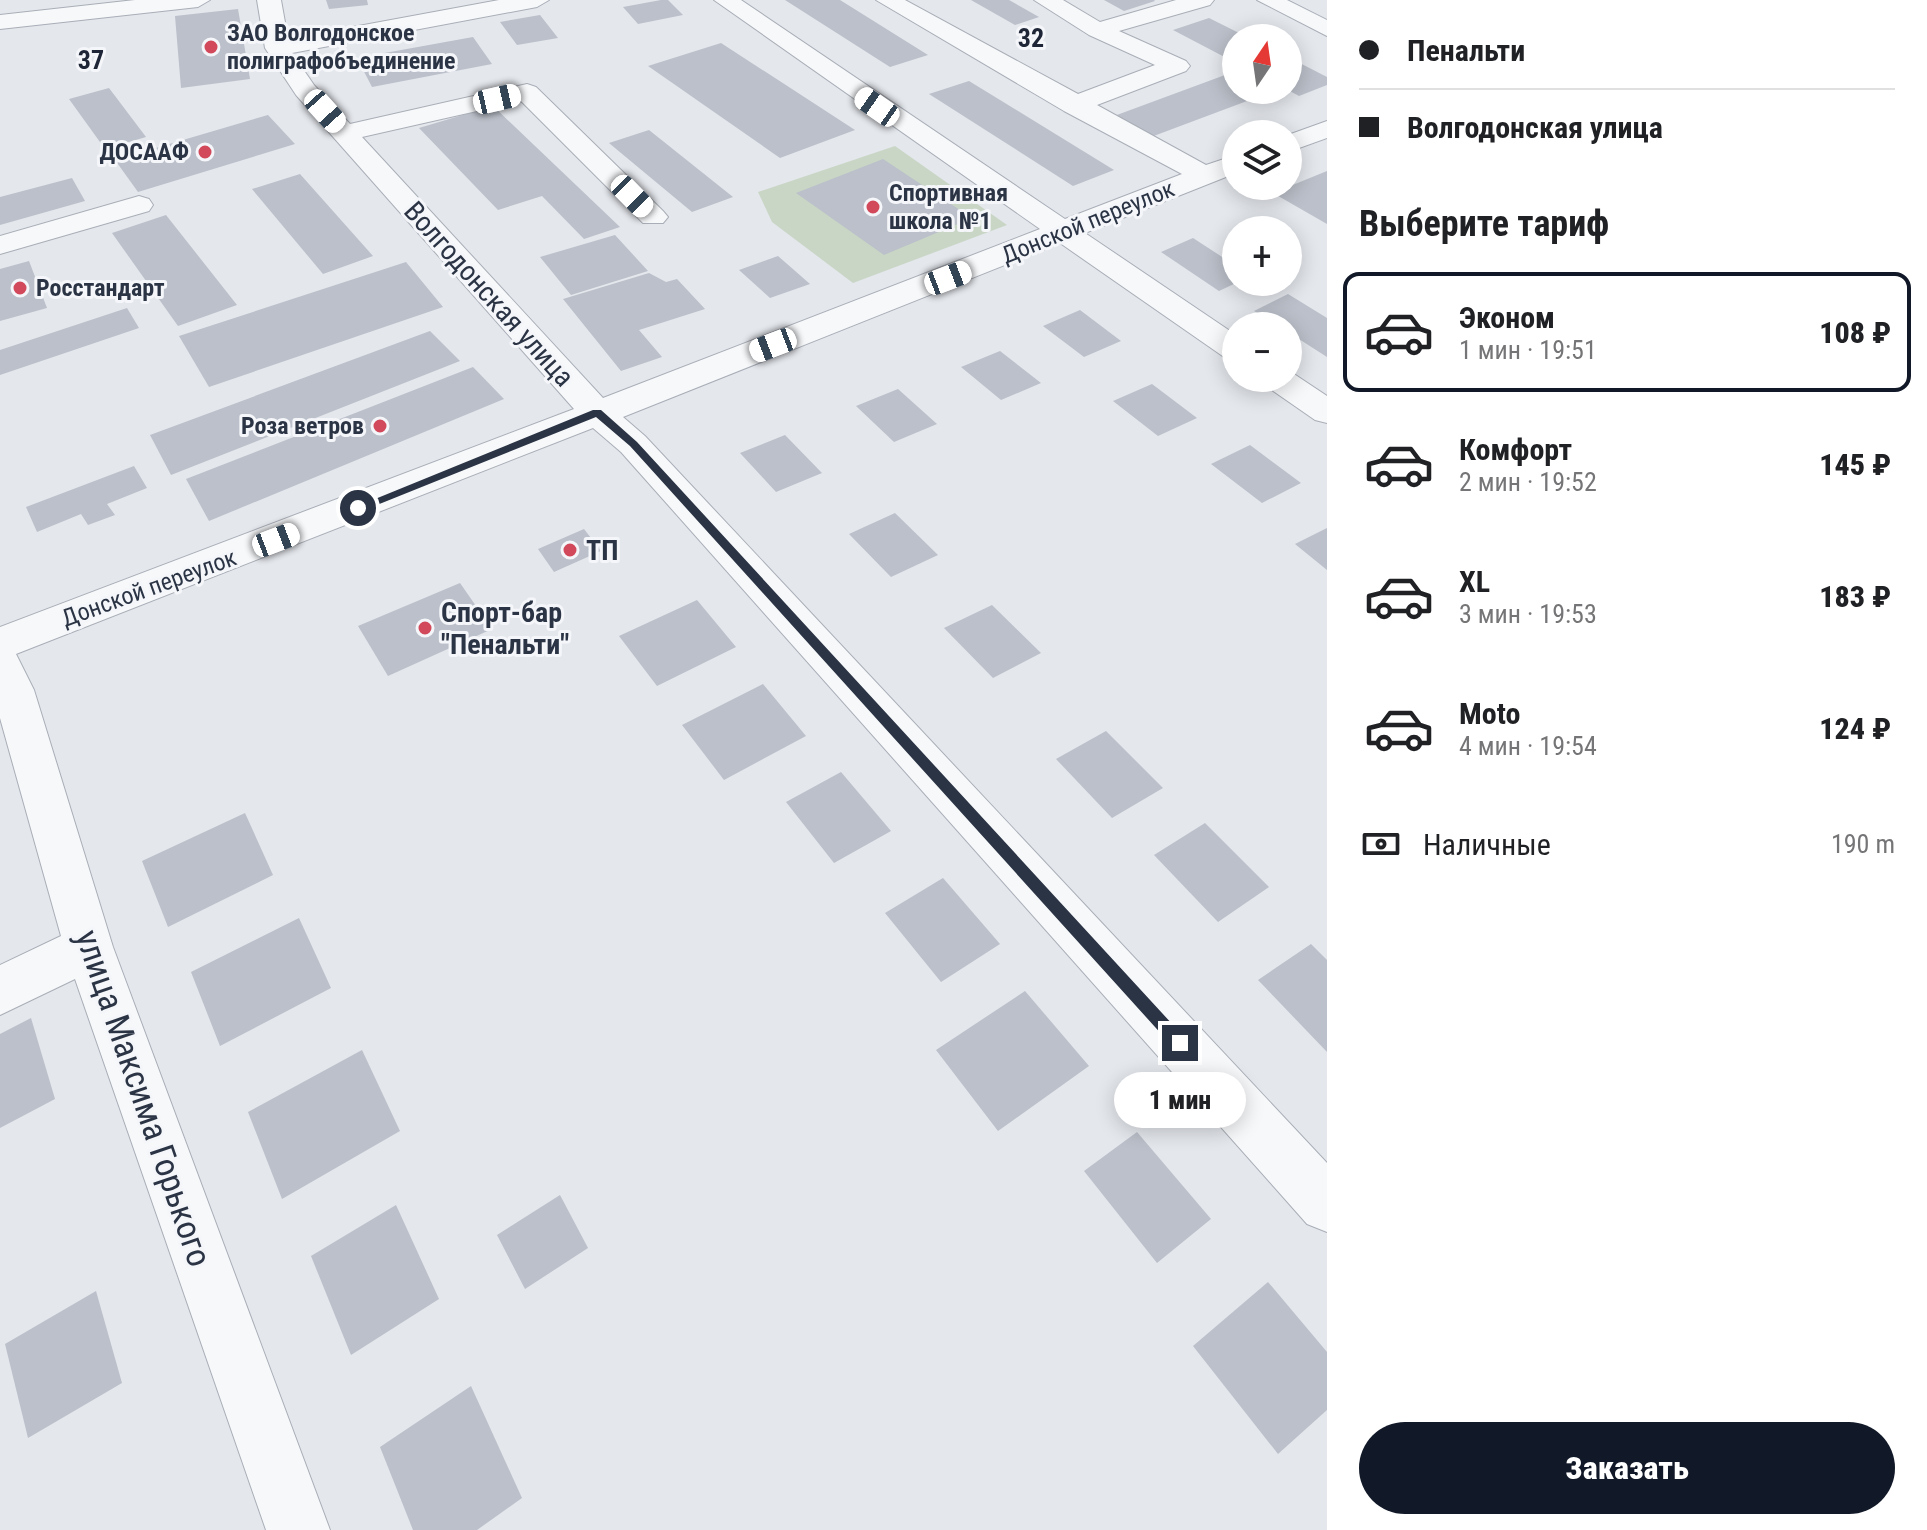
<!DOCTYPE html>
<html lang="ru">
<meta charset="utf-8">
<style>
body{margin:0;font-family:"Roboto Condensed",sans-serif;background:#f2f2f2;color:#202124;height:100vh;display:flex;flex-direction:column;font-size:30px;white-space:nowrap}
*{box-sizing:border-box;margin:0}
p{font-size:26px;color:#757577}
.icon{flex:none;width:44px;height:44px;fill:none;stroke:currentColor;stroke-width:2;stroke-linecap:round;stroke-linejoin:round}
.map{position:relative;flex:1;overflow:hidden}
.panel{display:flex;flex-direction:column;background:#fff;width:600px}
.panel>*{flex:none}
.top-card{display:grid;align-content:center;height:176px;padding:0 32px;background:#fff}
.needle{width:52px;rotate:13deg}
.fabs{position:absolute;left:1222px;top:24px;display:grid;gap:16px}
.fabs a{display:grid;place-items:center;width:80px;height:80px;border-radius:50%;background:#fff;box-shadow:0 4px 20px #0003;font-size:40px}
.end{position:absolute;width:36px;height:36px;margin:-18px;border:10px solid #2b3445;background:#fff;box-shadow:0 0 0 4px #fff}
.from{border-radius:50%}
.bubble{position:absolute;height:56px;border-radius:28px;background:#fff;box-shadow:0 4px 20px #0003;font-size:26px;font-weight:800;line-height:56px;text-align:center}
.car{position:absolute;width:24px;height:48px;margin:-24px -12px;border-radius:10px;box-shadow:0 0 6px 2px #0007;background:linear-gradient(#fff 24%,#345 0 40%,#fff 0 76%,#345 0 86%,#fff 0)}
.top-card b{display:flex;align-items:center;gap:28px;height:76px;font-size:30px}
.top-card b+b{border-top:2px solid #e0e0e0}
.top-card i{width:20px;height:20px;background:#202124}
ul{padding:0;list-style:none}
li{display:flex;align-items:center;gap:24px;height:120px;margin:0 16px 12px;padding:0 16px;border:4px solid transparent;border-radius:16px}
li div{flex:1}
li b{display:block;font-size:30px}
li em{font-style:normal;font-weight:800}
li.current{border-color:#111827}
li>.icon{width:72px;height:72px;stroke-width:1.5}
h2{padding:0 32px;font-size:36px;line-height:96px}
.pay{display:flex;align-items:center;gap:20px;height:88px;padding:0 32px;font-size:30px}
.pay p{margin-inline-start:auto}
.cta{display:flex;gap:16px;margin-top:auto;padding:16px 32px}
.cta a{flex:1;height:92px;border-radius:48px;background:#111827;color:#fff;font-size:32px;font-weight:800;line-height:92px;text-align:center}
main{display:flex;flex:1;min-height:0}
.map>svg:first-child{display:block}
.green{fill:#c9d6c5}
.building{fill:#bbc0ca}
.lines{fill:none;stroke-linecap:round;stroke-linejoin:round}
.minor-casing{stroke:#a9aeb7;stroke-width:2}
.minor{fill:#f7f8fa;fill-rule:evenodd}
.route{fill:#2b3445}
.poi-dot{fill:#d1495b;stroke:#f4f6f9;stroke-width:3}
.labels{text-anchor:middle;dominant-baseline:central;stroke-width:6;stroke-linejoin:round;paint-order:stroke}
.far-poi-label{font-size:24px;font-weight:bold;fill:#2b3445;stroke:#f4f6f9;text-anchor:start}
.far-street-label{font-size:24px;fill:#2b3445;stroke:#f4f6f9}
.far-neighbourhood-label{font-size:26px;font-weight:bold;fill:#1d2536;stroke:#f4f6f9}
.street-label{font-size:28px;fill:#2b3445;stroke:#f4f6f9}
.poi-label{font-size:28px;font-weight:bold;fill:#2b3445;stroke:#f4f6f9;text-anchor:start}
.near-street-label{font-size:34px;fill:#2b3445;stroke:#f4f6f9}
</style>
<main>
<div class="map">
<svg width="1327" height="1530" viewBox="0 0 1327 1530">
<rect width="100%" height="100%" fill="#e4e7ec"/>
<polygon class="green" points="895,146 1007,225 853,283 772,222 758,192"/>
<g class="building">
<polygon points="326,0 367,0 368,5 329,9"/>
<polygon points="661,0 668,0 683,15 638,24 623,7"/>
<polygon points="785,0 840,0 928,55 890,67"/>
<polygon points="971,0 1009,0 1039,17 1015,25"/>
<polygon points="1104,0 1154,0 1155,1 1124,11"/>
<polygon points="238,9 250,79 181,88 175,16"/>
<polygon points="540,15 558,38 517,45 500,22"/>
<polygon points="1209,18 1249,38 1236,38 1236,63 1173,30"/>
<polygon points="473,37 492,64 372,87 357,58"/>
<polygon points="721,43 855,130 780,158 648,66"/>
<polygon points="1288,57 1327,77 1327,85 1299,96 1288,90"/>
<polygon points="1225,75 1236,81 1236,90 1254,90 1263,95 1143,140 1106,119"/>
<polygon points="969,81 1114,170 1073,186 929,94"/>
<polygon points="109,88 146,137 105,149 69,99"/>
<polygon points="493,106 620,227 584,239 542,196 498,210 419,128"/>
<polygon points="268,115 295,144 138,192 115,160"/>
<polygon points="649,130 733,197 692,212 609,143"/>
<polygon points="883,159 972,218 884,255 796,193"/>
<polygon points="1327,171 1327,224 1273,193"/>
<polygon points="300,174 373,256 323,274 252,189"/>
<polygon points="72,178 85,201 0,225 0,197"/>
<polygon points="166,215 237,305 178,326 112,233"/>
<polygon points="615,235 648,271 571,295 540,257"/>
<polygon points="1193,238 1236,266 1236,283 1219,291 1161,252"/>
<polygon points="778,256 810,284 770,298 739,270"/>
<polygon points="29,261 47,308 0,321 0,269"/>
<polygon points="406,262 443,307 209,387 179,336"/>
<polygon points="649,273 666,282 677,279 705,309 639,330 662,357 621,371 563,299"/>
<polygon points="1288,294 1327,318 1327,357 1288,332 1288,326 1278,326 1254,311"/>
<polygon points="127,308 139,328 0,375 0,350"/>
<polygon points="1080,310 1121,341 1084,357 1043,326"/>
<polygon points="430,331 460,361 171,475 150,435"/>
<polygon points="1000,351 1041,383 1001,400 961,367"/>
<polygon points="473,367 504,399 209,521 186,479"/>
<polygon points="1152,384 1197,418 1158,436 1113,401"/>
<polygon points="898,389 937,424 894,442 856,406"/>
<polygon points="785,435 822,473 776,492 740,453"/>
<polygon points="1250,445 1301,483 1262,503 1211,464"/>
<polygon points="134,466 147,488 107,504 115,515 88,525 81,514 37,532 26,507"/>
<polygon points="895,513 938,555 891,577 849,534"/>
<polygon points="1327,528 1327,570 1295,544"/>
<polygon points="584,529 601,551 554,572 538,549"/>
<polygon points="460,583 492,629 388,676 358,626"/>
<polygon points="697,600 736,647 657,686 619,636"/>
<polygon points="992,605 1041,653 993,678 944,628"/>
<polygon points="763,684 806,736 724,780 682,725"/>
<polygon points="1106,731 1163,788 1112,818 1056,759"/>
<polygon points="841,772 891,831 834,863 786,802"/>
<polygon points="245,813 273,875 168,927 142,861"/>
<polygon points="1205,823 1269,887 1218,922 1154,855"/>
<polygon points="943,878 1000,944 941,982 885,913"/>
<polygon points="299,918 331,988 220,1046 191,972"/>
<polygon points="1311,944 1327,960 1327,1052 1258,980"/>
<polygon points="1025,991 1089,1066 998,1131 936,1050"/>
<polygon points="31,1018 55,1099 0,1128 0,1034"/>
<polygon points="362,1050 400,1131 282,1199 248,1112"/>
<polygon points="1137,1132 1211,1219 1157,1263 1084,1171"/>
<polygon points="560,1195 588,1248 525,1289 497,1235"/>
<polygon points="396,1205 439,1299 351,1355 311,1256"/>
<polygon points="1268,1282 1327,1352 1327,1410 1278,1454 1193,1346"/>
<polygon points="96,1291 122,1383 28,1438 5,1344"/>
<polygon points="471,1386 522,1498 477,1530 413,1530 380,1447"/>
</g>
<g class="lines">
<g class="minor-casing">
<g id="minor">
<polygon points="135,0 210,0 198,7 0,29 0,15"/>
<polygon points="257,0 281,0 288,39 499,0 549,0 537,7 292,53 314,85 350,124 527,84 536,87 663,211 668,217 663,223 643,223 521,101 362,137 603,398 1040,229 714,0 741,0 1065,219 1182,174 1064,111 876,0 905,0 1078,94 1155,65 1089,35 1034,0 1063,0 1100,22 1176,0 1214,0 1210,5 1119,31 1186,61 1190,66 1186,71 1097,105 1206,165 1236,155 1236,173 1085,233 1236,335 1236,360 1224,357 1060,243 623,417 645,436 1327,1163 1327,1232 1307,1224 621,452 593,428 16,654 34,690 113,947 330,1530 266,1530 75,979 0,1015 0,965 61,936 0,718 0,627 574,409 296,95 265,48"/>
<polygon points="1257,0 1287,0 1327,20 1327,36"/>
<polygon points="1327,121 1327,138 1288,152 1288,135"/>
<polygon points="139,196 149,199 153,205 149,211 0,254 0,236"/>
<polygon points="1288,370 1327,396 1327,423 1315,420 1266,386 1261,378 1288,378"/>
</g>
</g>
<use href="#minor" class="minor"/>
</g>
<polygon class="route" points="593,410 601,410 637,442 1185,1038 1185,1048 1174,1048 630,446 596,417 362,511 353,508"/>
<g class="poi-dot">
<circle cx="211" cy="47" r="8"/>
<circle cx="205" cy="152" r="8"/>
<circle cx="873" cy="207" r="8"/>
<circle cx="20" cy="288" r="8"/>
<circle cx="380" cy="426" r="8"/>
<circle cx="570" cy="550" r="8"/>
<circle cx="425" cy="628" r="8"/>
</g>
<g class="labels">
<g class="far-poi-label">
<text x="227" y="33">ЗАО Волгодонское<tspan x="227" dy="28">полиграфобъединение</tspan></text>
<text x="189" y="152" text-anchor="end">ДОСААФ</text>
<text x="889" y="193">Спортивная<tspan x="889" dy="28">школа №1</tspan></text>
<text x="36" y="288">Росстандарт</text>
<text x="364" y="426" text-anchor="end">Роза ветров</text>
</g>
<g class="far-street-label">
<text transform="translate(1088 222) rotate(-22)">Донской переулок</text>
<text transform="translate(149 588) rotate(-20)">Донской переулок</text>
</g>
<g class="far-neighbourhood-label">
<text x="1031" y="38">32</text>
<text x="91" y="60">37</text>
</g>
<g class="street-label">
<text transform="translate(489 294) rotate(48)">Волгодонская улица</text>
</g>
<g class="poi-label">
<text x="586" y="550">ТП</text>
<text x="441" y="612">Спорт-бар<tspan x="441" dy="32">"Пенальти"</tspan></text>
</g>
<g class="near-street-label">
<text transform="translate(144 1098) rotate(71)">улица Максима Горького</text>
</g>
</g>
</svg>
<div class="fabs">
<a><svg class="needle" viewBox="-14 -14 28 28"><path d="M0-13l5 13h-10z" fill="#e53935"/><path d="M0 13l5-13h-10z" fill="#757577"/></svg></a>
<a><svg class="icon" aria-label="layers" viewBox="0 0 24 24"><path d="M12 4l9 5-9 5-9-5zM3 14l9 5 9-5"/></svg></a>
<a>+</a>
<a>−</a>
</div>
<i class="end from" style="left:358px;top:508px"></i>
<i class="end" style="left:1180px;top:1043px"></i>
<div class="bubble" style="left:1114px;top:1072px;width:132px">1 мин</div>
<i class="car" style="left:497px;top:99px;rotate:77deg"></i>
<i class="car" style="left:877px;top:107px;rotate:305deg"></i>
<i class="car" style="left:325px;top:111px;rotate:138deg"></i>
<i class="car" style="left:632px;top:196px;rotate:135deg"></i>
<i class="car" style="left:948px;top:278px;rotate:69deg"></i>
<i class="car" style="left:773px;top:345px;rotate:249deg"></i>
<i class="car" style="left:276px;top:540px;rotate:69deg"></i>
</div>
<section class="panel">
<div class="top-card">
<b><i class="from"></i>Пенальти</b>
<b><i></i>Волгодонская улица</b>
</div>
<h2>Выберите тариф</h2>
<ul>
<li class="current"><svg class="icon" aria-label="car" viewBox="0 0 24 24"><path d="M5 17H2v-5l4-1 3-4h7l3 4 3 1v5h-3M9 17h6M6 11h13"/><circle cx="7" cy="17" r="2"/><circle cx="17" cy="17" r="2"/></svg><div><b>Эконом</b><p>1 мин · 19:51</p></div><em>108 ₽</em></li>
<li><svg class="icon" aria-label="car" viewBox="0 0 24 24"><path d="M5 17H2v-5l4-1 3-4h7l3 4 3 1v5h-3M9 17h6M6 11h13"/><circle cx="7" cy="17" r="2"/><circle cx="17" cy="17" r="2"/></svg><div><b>Комфорт</b><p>2 мин · 19:52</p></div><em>145 ₽</em></li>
<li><svg class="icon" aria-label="car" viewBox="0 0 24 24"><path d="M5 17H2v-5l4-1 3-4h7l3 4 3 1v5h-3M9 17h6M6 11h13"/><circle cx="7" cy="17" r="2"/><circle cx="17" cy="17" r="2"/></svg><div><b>XL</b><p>3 мин · 19:53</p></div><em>183 ₽</em></li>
<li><svg class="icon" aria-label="car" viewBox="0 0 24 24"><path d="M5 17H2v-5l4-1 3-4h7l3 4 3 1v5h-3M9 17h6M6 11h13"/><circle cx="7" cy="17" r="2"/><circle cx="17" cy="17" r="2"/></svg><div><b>Moto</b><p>4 мин · 19:54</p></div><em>124 ₽</em></li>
</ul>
<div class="pay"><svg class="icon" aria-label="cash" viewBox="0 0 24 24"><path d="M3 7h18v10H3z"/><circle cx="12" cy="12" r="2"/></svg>Наличные<p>190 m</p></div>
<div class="cta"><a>Заказать</a></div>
</section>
</main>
